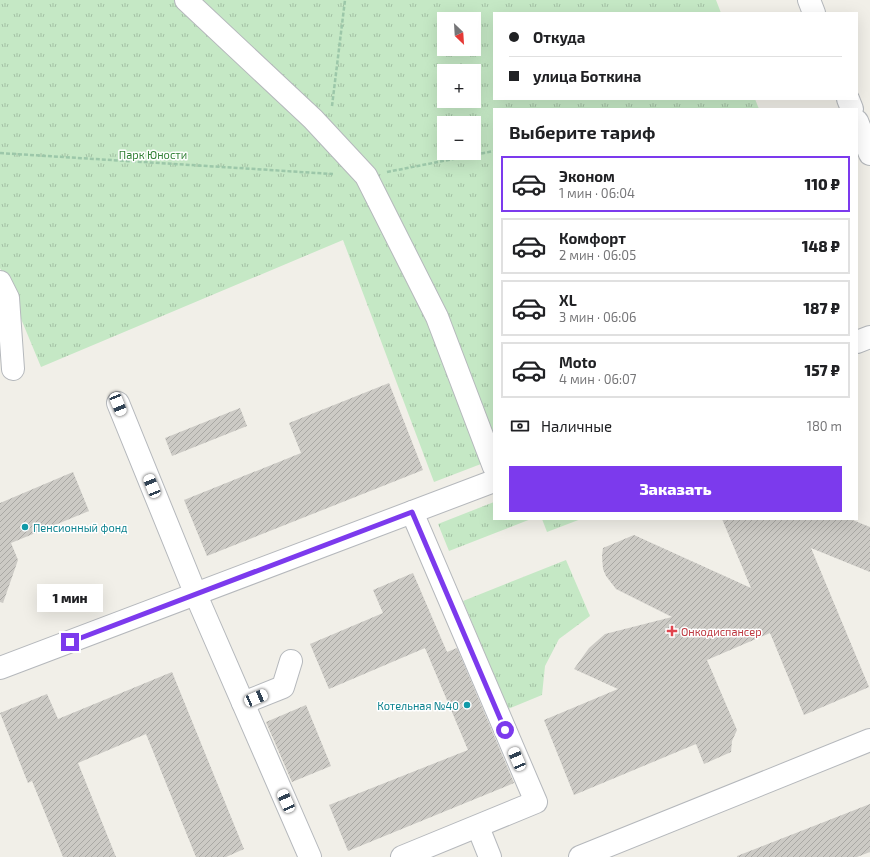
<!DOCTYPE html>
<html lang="ru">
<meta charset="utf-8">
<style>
body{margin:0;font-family:"Exo 2",sans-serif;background:#f6f6f6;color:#202124;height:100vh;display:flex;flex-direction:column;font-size:15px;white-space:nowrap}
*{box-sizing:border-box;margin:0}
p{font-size:13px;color:#757577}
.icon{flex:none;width:22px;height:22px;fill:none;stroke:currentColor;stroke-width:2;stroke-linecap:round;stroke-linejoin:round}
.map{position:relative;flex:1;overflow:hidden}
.panel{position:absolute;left:493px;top:108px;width:365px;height:412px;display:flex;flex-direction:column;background:#fff;border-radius:0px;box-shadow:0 4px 16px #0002}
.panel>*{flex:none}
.hud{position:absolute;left:493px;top:12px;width:365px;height:88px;border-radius:0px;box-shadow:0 4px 16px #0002;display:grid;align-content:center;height:88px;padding:0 16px;background:#fff}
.needle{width:26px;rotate:155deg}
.buttons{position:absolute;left:437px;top:12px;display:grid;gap:8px}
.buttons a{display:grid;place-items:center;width:44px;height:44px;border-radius:0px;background:#fff;box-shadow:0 4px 16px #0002;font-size:20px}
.end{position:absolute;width:18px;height:18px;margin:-9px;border:5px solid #7c3aed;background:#fff;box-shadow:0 0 0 2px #fff}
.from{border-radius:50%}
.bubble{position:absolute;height:28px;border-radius:0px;background:#fff;box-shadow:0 4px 16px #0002;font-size:13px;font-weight:800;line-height:28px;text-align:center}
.car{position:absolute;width:12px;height:24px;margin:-12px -6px;border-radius:5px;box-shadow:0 0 3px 1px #0007;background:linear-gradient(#fff 24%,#345 0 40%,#fff 0 76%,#345 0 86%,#fff 0)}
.hud b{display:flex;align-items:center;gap:14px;height:38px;font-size:15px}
.hud b+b{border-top:1px solid #e0e0e0}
.hud i{width:10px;height:10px;background:#202124}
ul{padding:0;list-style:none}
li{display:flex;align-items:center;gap:12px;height:56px;margin:0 8px 6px;padding:0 8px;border:2px solid #e0e0e0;border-radius:0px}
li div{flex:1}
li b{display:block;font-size:15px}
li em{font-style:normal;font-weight:800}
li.current{border-color:#7c3aed}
li>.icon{width:36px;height:36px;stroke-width:1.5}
h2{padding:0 16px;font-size:18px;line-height:48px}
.pay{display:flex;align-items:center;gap:10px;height:44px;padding:0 16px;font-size:15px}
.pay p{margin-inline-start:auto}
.primary-button{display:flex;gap:8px;margin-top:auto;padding:8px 16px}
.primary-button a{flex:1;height:46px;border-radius:0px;background:#7c3aed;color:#fff;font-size:16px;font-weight:800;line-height:46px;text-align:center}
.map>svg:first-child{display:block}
.grass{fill:url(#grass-tufts);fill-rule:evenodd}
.building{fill:url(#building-hatch)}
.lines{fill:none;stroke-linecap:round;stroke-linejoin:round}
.minor-casing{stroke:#b5b8bc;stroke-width:24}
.path{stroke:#9cc7a9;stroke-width:2.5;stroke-dasharray:4 2;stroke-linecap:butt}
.minor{stroke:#fff;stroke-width:22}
.route{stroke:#7c3aed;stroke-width:5}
.culture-dot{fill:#0f9aa8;stroke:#fff;stroke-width:1.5}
.health-dot{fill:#e0444e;stroke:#fff;stroke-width:1.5}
.labels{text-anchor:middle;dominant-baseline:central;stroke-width:3;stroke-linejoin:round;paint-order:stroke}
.park-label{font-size:11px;fill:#348238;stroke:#fff}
.culture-label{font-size:11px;fill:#0d838f;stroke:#fff;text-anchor:start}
.health-label{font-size:11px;fill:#be3a42;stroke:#fff;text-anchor:start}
</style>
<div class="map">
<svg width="870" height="857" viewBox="0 0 870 857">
<defs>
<pattern id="grass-tufts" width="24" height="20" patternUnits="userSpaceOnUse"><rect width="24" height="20" fill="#c5e8c5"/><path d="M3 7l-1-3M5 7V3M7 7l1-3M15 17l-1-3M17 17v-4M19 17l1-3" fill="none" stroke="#a3c0a4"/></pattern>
<pattern id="building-hatch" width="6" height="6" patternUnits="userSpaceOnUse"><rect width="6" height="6" fill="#cccac5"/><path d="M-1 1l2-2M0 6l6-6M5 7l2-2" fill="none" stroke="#a9a8a4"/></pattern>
</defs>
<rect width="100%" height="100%" fill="#f1efe8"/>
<g class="grass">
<path d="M0,0H716L721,13H494V99H755L759,109H494V459L434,482L343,240L41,367L0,268ZM444,19H474V49H444ZM444,71H474V101H444ZM444,123H474V153H444Z"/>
<polygon points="494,502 494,519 531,519 449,551 438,524"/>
<polygon points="542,519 581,519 547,532"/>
<polygon points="566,560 590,616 559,639 545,666 542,695 508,709 463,601"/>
</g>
<g class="building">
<polygon points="389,383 423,470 207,556 184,500 301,453 289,423"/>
<polygon points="240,408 247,426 172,456 165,438"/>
<polygon points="73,472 89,511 11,543 18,560 3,603 0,602 0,503"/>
<polygon points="722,519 850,519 870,527 870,572 811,548 869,687 804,715 770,633 707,660 737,730 732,741 731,752 704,764 696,744 574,795 544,720 618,689 574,669 589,648 605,634 672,617 616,589 606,576 603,569 602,556 603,548 634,535 751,588"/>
<polygon points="413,573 447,652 457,648 514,783 348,851 329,805 468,750 425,648 329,689 310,644 383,613 373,590"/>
<polygon points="172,672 244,849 226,857 196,857 146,734 78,763 116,857 63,857 32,781 28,783 0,713 47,694 58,719"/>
<polygon points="306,705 331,766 292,782 266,722"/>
<polygon points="870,804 870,852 857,857 737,857 737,856"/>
</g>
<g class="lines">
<g class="minor-casing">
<g id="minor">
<polyline points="186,0 313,119 366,176 437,317 494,467"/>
<polyline points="809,0 814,13"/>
<polyline points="848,99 852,109"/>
<polyline points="857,121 870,154"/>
<polyline points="0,282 8,298 13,369"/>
<polyline points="857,342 870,337"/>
<polyline points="118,403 196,595 310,857"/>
<polyline points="0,668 494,481"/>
<polyline points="243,703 283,687 291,661"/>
<polyline points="478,827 490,857"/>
<polyline points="402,857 536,802 412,512"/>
<polyline points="580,857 870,740"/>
</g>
</g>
<g class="path">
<polyline points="332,106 345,0"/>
<polyline points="0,153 333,174"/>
<polyline points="387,172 494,151"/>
</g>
<use href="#minor" class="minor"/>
</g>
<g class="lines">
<polyline class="route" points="70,642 412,512 505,730"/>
</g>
<g class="culture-dot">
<circle cx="25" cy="527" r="4"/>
<circle cx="467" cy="705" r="4"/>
</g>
<path class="health-dot" d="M670 625h4v4h4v4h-4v4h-4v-4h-4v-4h4z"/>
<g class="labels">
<g class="park-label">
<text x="153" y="154">Парк Юности</text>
</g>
<g class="culture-label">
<text x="33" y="527">Пенсионный фонд</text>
<text x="459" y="705" text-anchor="end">Котельная №40</text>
</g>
<g class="health-label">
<text x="681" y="631">Онкодиспансер</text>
</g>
</g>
</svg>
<div class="buttons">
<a><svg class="needle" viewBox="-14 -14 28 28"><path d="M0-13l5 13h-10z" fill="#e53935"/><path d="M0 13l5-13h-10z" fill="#757577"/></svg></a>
<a>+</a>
<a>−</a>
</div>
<i class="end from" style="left:505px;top:730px"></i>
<i class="end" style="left:70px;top:642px"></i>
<div class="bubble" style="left:37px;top:584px;width:66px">1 мин</div>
<i class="car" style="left:118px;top:404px;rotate:158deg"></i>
<i class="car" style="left:152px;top:486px;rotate:338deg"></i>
<i class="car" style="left:256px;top:698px;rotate:67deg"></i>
<i class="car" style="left:517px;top:759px;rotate:337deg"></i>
<i class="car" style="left:286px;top:801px;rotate:336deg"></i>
<div class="hud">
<b><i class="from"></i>Откуда</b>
<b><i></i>улица Боткина</b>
</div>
<section class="panel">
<h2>Выберите тариф</h2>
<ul>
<li class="current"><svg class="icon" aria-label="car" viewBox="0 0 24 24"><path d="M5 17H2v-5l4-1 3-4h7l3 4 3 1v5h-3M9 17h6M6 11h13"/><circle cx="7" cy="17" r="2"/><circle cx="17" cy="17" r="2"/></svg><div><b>Эконом</b><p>1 мин · 06:04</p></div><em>110 ₽</em></li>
<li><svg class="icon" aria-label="car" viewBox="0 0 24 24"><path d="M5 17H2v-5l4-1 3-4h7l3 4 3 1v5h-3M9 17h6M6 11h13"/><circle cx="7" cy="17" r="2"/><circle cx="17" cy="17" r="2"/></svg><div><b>Комфорт</b><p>2 мин · 06:05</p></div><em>148 ₽</em></li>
<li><svg class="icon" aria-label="car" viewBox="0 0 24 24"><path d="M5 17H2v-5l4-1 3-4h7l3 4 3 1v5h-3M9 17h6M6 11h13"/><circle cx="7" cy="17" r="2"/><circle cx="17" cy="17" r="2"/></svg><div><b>XL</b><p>3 мин · 06:06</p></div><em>187 ₽</em></li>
<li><svg class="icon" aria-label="car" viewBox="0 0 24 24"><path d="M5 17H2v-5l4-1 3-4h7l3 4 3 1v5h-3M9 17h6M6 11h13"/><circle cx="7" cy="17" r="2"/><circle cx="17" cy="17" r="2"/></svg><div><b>Moto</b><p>4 мин · 06:07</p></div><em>157 ₽</em></li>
</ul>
<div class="pay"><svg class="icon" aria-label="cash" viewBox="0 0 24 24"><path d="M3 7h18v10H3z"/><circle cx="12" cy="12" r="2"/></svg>Наличные<p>180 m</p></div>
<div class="primary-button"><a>Заказать</a></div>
</section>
</div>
